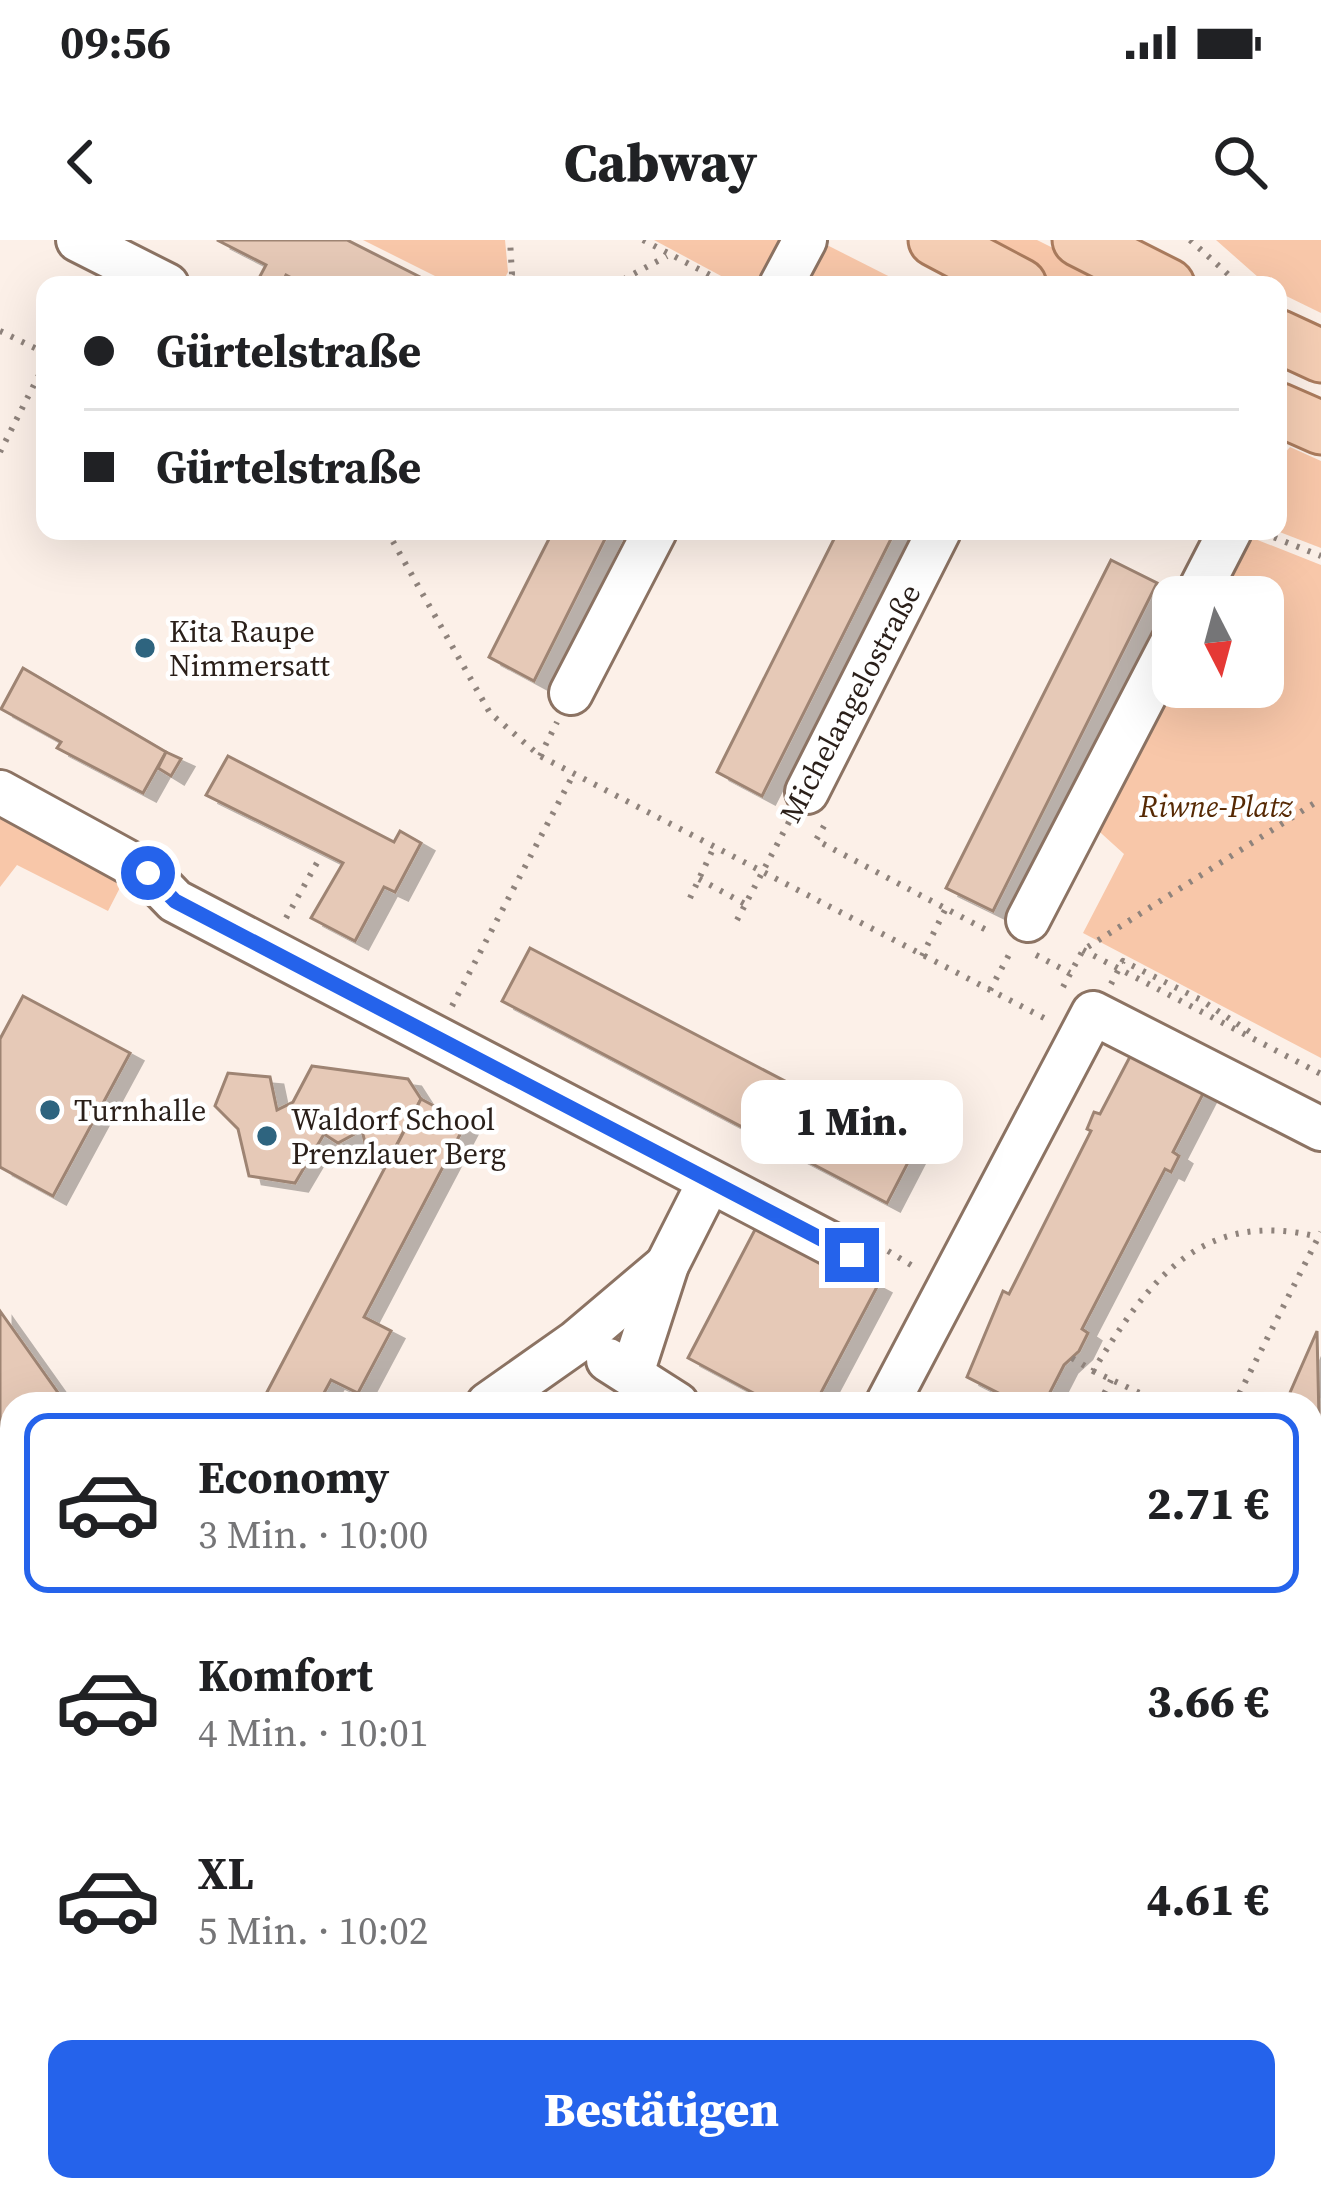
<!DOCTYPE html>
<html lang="de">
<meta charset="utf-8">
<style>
body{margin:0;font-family:"Source Serif 4",serif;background:#f2f2f2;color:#202124;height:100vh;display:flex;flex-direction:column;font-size:45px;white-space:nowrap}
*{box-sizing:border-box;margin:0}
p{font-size:39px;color:#757577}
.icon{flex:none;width:66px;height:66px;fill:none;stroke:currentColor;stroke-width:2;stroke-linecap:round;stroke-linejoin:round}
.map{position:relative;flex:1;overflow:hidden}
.side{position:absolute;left:0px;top:1152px;width:1323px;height:810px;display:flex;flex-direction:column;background:#fff;border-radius:36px 36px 0 0;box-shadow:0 12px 48px #0002}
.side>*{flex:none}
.top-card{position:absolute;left:36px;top:36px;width:1251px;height:264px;border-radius:24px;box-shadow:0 12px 48px #0002;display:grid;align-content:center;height:264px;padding:0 48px;background:#fff}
.needle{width:78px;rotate:174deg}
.tools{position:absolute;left:1152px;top:336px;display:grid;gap:24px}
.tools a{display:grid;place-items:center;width:132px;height:132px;border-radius:24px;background:#fff;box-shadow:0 12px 48px #0002;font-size:60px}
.end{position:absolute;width:54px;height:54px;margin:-27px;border:15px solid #2563eb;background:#fff;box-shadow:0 0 0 6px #fff}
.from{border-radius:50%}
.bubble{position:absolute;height:84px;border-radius:24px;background:#fff;box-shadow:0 12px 48px #0002;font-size:39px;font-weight:800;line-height:84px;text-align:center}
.top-card b{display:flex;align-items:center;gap:42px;height:114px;font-size:45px}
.top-card b+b{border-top:3px solid #e0e0e0}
.top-card i{width:30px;height:30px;background:#202124}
ul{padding:21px 0 0;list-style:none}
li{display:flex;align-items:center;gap:36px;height:180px;margin:0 24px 18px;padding:0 24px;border:6px solid transparent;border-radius:24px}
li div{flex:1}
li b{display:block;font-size:45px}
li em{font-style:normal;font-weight:800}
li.selected{border-color:#2563eb}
li>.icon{width:108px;height:108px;stroke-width:1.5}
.cta{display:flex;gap:24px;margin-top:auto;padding:24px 48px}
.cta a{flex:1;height:138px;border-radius:24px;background:#2563eb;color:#fff;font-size:48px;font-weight:800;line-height:138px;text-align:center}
.status{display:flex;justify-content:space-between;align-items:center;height:84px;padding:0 60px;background:#fff;direction:ltr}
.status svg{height:33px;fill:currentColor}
header{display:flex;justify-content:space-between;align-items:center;height:156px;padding:0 48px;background:#fff;font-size:54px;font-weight:800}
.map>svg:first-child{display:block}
.green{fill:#f8c7a9}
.building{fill:#e6c9b7;stroke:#9e8473;stroke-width:3;filter:url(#shadow)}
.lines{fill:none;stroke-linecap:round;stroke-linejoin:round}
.minor-casing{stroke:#8c7363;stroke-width:48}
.major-casing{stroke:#aa7b5d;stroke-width:57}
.path{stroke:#8f837c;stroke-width:6;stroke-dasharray:3 9;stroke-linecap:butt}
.minor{stroke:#fff;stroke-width:42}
.major{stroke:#f5ceb4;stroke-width:51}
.route{stroke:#2563eb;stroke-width:15}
.poi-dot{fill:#2e647f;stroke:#fff;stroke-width:4.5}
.labels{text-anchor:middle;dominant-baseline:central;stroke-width:9;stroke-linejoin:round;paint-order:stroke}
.poi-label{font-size:30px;fill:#2a1f19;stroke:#fff;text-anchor:start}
.street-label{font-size:30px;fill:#2a1f19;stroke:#fff}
.park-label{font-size:30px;font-style:italic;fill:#562904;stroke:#fff}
</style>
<div class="status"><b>09:56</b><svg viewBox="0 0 49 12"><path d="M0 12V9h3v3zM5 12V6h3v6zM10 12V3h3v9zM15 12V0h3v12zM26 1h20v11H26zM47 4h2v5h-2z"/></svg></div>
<header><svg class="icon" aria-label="back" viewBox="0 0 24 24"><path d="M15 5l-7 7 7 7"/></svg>Cabway<svg class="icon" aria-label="search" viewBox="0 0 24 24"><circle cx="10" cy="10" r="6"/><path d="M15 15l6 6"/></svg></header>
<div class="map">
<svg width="1321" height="1962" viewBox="0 0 1321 1962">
<defs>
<filter id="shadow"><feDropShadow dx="13" dy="8" stdDeviation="0" flood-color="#0004"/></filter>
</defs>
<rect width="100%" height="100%" fill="#fcf0e8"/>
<g class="green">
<polygon points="363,0 505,0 508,32 501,45 453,45"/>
<polygon points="654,0 792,0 769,45 738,45"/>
<polygon points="975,0 1037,0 1127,45 1063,45"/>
<polygon points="1216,0 1321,0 1321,73 1278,52 1278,45 1267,45"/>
<polygon points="821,2 906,45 789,45"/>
<polygon points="1290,207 1321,221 1321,308 1277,291 1278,221"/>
<polygon points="1240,293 1321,325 1321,818 1083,693 1124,614 1091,584 1173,422 1173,447 1263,447 1263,357 1206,357"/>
<polygon points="0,565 127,634 108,671 17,625 0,647"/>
<polygon points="1311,1909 1321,1930 1321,1962 1081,1960 1103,1950 1311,1950"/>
<polygon points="580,1950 751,1950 757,1962 554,1962"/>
</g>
<g class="building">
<polygon points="217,0 347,0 436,45 305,45 286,35 281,45 269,45 258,40 266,25"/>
<polygon points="553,291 609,291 534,441 489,417"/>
<polygon points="838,291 895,291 762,556 717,532"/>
<polygon points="1111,320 1157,343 993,671 946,648"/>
<polygon points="23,428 166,512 143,553 57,508 61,502 1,469"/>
<polygon points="166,512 181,519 171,536 158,528"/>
<polygon points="228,516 394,602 400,591 421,603 395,652 384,647 355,701 311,678 343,623 206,555"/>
<polygon points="530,708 915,909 887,963 502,761"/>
<polygon points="23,756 130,813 53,956 0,927 0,799"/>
<polygon points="1134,809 1207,846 1173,912 1179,916 1171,932 1165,929 1082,1089 1088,1093 1079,1111 1064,1125 1044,1164 1020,1164 967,1137 1003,1051 1009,1054 1091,891 1087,889 1094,872 1100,874"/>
<polygon points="312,826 408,839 421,859 387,923 369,920 362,890 338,903 324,894 295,943 249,936 238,889 215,866 228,833 270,837 277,870 293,862"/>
<polygon points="421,859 466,883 364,1077 391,1091 358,1153 331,1140 318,1164 284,1164 266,1154"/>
<polygon points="759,982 878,1045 815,1164 774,1164 688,1118"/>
<polygon points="0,1071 66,1164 12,1164 12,1272 0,1281"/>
<polygon points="1317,1091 1321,1268 1311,1287 1311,1164 1285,1164"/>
<polygon points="12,1378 12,1432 0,1440 0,1386"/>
<polygon points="1311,1536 1321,1542 1321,1604 1311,1622"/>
<polygon points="1316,1614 1321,1616 1321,1683 1311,1702"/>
<polygon points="12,1629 12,1693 0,1698 0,1638"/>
<polygon points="12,1936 12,1950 130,1950 105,1962 0,1962 0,1942"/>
<polygon points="527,1950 557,1950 561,1959 533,1962"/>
<polygon points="751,1950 822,1950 828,1962 757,1962"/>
<polygon points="902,1950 965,1950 971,1962 907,1962"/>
</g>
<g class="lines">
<g class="minor-casing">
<g id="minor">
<polyline points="78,0 167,45"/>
<polyline points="781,45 805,0"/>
<polyline points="1196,357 1230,291"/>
<polyline points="571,453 655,291"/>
<polyline points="0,552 148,633 175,661 852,1015"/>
<polyline points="807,552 939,291"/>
<polyline points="1028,680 1173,401"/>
<polyline points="608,1120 677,1164"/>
<polyline points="632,1133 667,1025 709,942"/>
<polyline points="488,1164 576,1102 667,1025"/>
<polyline points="887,1164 1093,773 1321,889"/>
<polyline points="1311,1410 1321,1390"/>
<polyline points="1311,1500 1321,1505"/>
<polyline points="0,1508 12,1500"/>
<polyline points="472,1950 478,1962"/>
<polyline points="1030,1950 1036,1962"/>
<polyline points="234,1962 259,1950"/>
</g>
</g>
<g class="major-casing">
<g id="major">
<polyline points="935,0 1020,45"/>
<polyline points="1079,0 1168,45"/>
<polyline points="1278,96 1321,116"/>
<polyline points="1278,169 1321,188"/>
</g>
</g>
<g class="path">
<polyline points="643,0 729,45"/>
<polyline points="1190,0 1240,45"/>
<polyline points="506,45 512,34 510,0"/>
<polyline points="613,45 667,16"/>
<polyline points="0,91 45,113"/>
<polyline points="0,212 45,123"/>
<polyline points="387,291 490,473 540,516 1046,779"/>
<polyline points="1263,293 1321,316"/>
<polyline points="1263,388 1269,391"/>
<polyline points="540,516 557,482"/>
<polyline points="824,586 816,600 992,693"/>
<polyline points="699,639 745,664"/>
<polyline points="690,658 713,609"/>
<polyline points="286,678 318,621"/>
<polyline points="737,680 790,580"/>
<polyline points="1083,710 1321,834"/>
<polyline points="1036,715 1070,733"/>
<polyline points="922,716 946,668"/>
<polyline points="1111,744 1123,721 1201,760 1256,796"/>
<polyline points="1063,747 1083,710 1321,559"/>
<polyline points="990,750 1011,711"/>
<polyline points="452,766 573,535"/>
<polyline points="888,1011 916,1028"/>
<path d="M1072,1118L1093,1131C1149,1040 1201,968 1319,997"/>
<polyline points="1093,1131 1163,1164"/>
<polyline points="1099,1164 1111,1140"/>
<polyline points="1234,1164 1321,992"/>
<polyline points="0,1714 12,1706"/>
<polyline points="1311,1757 1321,1750"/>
<polyline points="1311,1862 1321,1884"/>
</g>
<use href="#minor" class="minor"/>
<use href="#major" class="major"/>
</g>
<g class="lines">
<polyline class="route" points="148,633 175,661 852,1015"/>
</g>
<g class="poi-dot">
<circle cx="145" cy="408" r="12"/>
<circle cx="50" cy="870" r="12"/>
<circle cx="267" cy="896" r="12"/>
</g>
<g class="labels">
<g class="poi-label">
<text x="169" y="391">Kita Raupe<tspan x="169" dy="34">Nimmersatt</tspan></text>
<text x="74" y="870">Turnhalle</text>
<text x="291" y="879">Waldorf School<tspan x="291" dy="34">Prenzlauer Berg</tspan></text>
</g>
<g class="street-label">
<text transform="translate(850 463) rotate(-62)">Michelangelostraße</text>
</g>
<g class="park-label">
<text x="1216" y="566">Riwne-Platz</text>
</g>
</g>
</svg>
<div class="tools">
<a><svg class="needle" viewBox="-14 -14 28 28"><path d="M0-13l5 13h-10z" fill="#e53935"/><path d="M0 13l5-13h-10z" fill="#757577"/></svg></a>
</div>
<i class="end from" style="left:148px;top:633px"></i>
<i class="end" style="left:852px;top:1015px"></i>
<div class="bubble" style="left:741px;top:840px;width:222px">1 Min.</div>
<div class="top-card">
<b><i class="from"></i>Gürtelstraße</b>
<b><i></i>Gürtelstraße</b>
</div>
<section class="side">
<ul>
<li class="selected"><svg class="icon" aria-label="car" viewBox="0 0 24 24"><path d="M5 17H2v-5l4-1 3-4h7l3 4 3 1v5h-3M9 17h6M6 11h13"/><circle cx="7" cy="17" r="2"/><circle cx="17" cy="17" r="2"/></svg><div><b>Economy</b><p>3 Min. · 10:00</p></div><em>2.71 €</em></li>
<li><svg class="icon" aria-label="car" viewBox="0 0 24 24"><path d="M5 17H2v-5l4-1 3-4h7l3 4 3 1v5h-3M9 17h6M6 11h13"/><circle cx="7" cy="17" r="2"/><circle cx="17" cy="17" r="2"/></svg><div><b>Komfort</b><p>4 Min. · 10:01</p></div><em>3.66 €</em></li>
<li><svg class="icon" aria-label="car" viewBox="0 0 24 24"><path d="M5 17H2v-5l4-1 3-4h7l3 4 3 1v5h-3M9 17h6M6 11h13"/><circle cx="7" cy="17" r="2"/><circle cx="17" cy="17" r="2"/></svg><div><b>XL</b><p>5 Min. · 10:02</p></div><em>4.61 €</em></li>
</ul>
<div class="cta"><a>Bestätigen</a></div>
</section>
</div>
